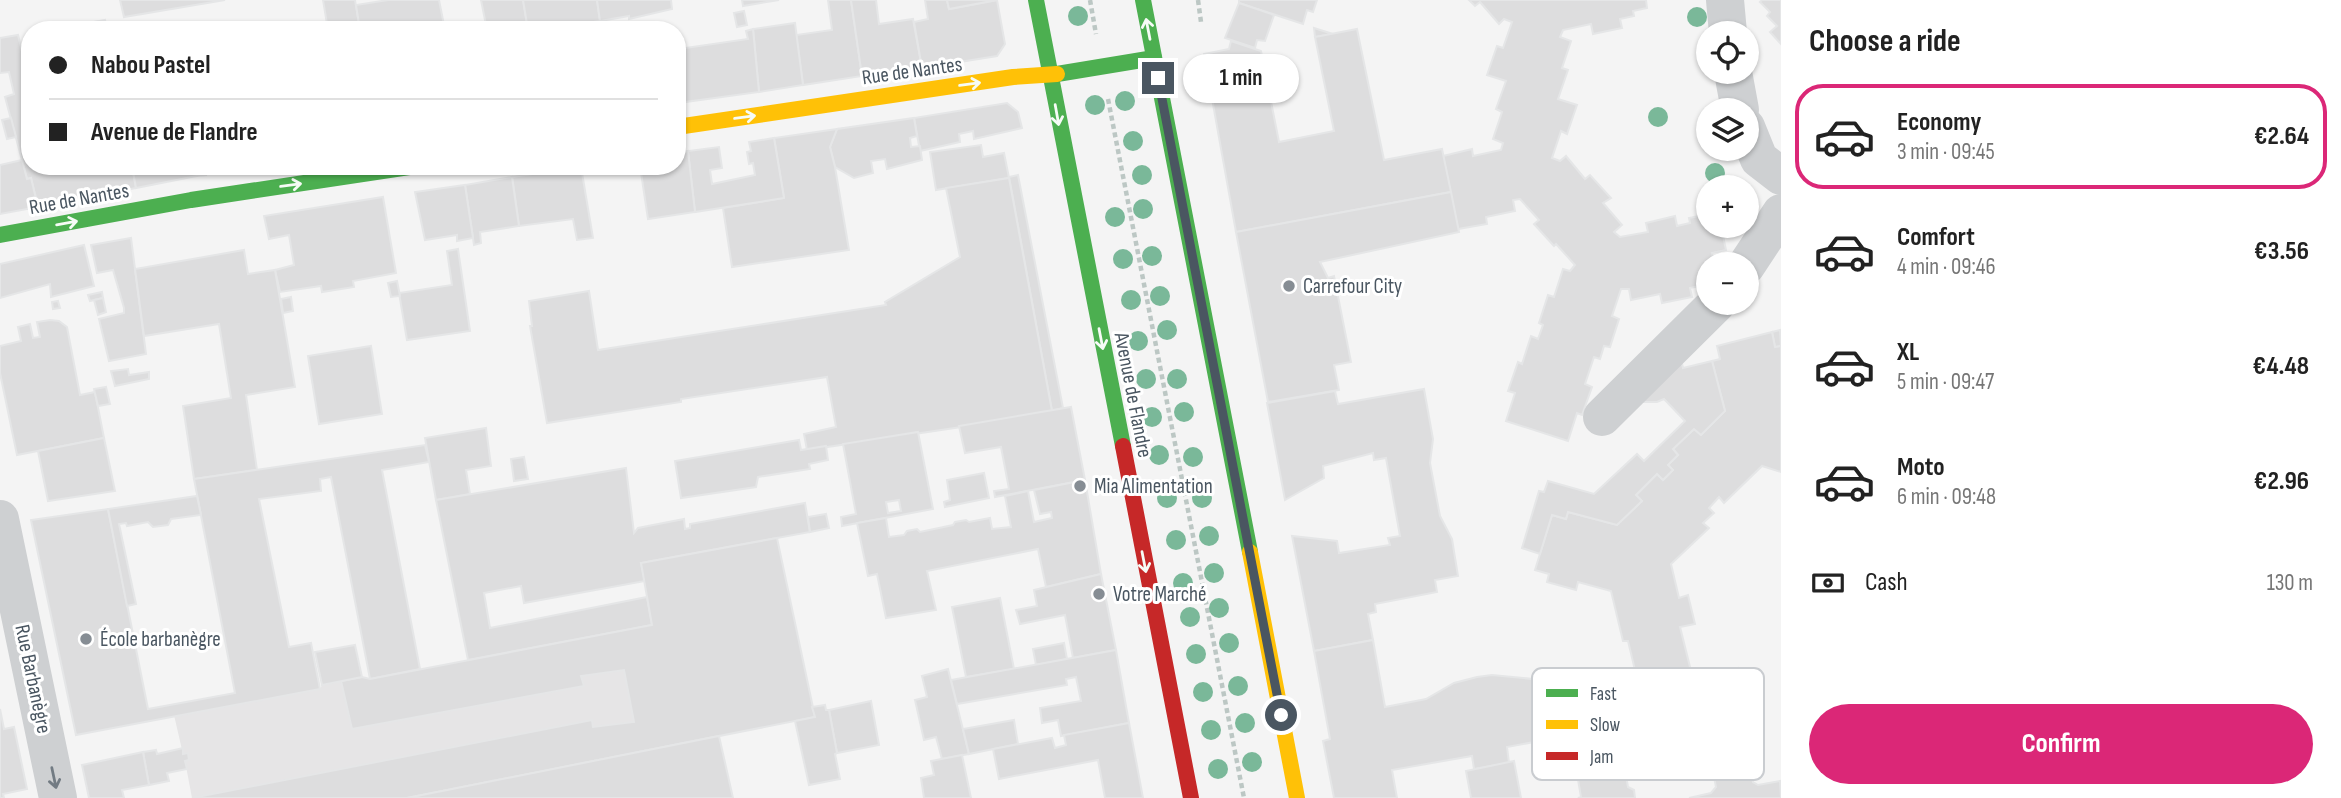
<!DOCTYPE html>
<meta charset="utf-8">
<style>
body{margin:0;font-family:"Sofia Sans Condensed",sans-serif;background:#f2f2f2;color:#222;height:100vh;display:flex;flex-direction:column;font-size:26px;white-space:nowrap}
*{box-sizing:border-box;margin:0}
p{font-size:23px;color:#767676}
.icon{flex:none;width:38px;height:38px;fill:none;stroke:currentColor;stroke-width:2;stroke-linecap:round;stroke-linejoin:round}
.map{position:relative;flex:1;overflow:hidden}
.panel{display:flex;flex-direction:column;background:#fff;width:560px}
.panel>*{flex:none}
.guide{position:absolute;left:21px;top:21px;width:665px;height:154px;border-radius:28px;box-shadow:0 2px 5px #0004;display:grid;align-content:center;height:154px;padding:0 28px;background:#fff}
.fabs{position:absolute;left:1696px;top:21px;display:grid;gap:14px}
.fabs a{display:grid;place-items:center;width:63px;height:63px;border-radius:50%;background:#fff;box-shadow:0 2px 5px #0004;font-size:35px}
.end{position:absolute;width:32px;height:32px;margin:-16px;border:9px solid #4a5661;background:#fff;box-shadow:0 0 0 4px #fff}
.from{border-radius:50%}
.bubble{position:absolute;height:49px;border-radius:24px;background:#fff;box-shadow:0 2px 5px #0004;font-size:23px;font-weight:700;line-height:49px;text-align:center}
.guide b{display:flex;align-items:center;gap:24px;height:66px;font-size:26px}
.guide b+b{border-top:2px solid #e0e0e0}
.guide i{width:18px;height:18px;background:#222}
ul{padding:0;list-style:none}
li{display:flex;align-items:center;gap:21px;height:105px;margin:0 14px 10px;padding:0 14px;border:4px solid transparent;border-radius:28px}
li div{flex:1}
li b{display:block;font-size:26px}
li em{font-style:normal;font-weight:700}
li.active{border-color:#db2777}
li>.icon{width:63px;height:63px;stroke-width:1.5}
h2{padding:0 28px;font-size:32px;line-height:84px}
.pay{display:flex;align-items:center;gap:18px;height:77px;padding:0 28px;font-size:26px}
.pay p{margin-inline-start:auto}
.primary-button{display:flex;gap:14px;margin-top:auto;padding:14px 28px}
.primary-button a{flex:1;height:80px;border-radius:42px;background:#db2777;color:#fff;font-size:28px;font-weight:700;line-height:80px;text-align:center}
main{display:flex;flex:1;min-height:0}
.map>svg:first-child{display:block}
.education{fill:#e6e5e6}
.building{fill:#ddddde;stroke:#e5e6e7;stroke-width:2;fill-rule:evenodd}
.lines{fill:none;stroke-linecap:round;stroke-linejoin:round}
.path{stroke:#bcc7c4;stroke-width:4.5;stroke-dasharray:5 3.5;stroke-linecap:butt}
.street{stroke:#ced0d2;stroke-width:38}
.fast{stroke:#4caf50;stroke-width:16}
.slow{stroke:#ffc107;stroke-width:16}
.jam{stroke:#c62828;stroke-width:16}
.tree{fill:#7ab899}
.oneway{stroke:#f6fbf6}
.oneway2{stroke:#727b83}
.route{stroke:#4a5661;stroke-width:9}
.poi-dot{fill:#868d94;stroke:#fff;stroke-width:2.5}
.labels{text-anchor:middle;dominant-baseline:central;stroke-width:6;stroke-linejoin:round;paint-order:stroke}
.street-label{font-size:21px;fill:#4a5661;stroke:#fff}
.poi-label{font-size:21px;fill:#4a5661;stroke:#fff;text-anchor:start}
.key{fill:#fff;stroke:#c9ccd0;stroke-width:2}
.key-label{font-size:19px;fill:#4a5661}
</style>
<main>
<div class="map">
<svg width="1781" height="798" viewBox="0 0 1781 798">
<rect width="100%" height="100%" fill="#f4f4f4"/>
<polygon class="education" points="652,625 812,707 815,717 407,798 192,798 185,761 189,760 188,754 183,754 174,715 320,689 322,685 341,681 362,677 370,679"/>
<g class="building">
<polygon points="120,0 225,0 124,17"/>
<polygon points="323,0 355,0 360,30 328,30"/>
<polygon points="388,0 439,0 445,30 360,30 356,5"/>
<polygon points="481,0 523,0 528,30 487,30"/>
<polygon points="523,0 597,0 600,21 561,27 562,30 528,30"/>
<polygon points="597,0 671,0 672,9 629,19 629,16 600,21"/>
<polygon points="742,0 779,0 743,6"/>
<polygon points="828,0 851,0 862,76 803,85 796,35 832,30"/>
<polygon points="851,0 876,0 879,24 913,19 922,68 862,76"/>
<polygon points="925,0 947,0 949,9 997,0 1005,44 997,56 922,68 914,22 928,19"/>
<polygon points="947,0 997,0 949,9"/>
<polygon points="1239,0 1317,0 1313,12 1307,10 1303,24 1239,3"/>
<polygon points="1469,0 1646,0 1647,8 1633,11 1634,16 1620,19 1622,28 1593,34 1591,24 1563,30 1560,37 1571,41 1562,68 1568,70 1558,99 1577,105 1567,134 1561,131 1552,158 1560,161 1566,156 1585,179 1590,175 1611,198 1603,203 1622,225 1614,232 1620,237 1648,232 1646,223 1675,216 1677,226 1690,223 1689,218 1704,215 1705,218 1708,218 1708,226 1721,226 1726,250 1712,253 1714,264 1708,264 1708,279 1703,280 1704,285 1690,288 1692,297 1662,303 1660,294 1631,300 1629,289 1621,289 1612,316 1619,319 1610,347 1604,346 1600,359 1594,357 1585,384 1592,387 1582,415 1577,413 1568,441 1506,421 1515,393 1508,391 1518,362 1522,364 1531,336 1538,339 1543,325 1539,323 1548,295 1554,297 1563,269 1570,271 1575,265 1556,244 1554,246 1534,224 1539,220 1520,199 1513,200 1515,211 1486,217 1487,224 1458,229 1443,156 1472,149 1473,156 1501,150 1503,143 1493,139 1502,112 1496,109 1506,81 1487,75 1497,46 1503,48 1512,22 1504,19 1499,24 1480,2 1475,6"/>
<polygon points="1762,0 1781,0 1781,44 1770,32 1777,26 1767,16 1770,12 1760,2"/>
<polygon points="1239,3 1274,15 1265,41 1257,40 1255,48 1225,38"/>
<polygon points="744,11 747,25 737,27 734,13"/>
<polygon points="105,20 107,30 71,30 71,26"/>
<polygon points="795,23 803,85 759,92 753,29"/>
<polygon points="1314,28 1333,34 1315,37"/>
<polygon points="753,29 759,92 685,102 678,49 748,39 746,31"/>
<polygon points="1357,29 1384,160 1442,149 1451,192 1236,232 1204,54 1229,49 1231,41 1261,51 1279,142 1334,131 1315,37"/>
<polygon points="18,35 25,63 30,62 30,166 132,166 136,188 38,207 31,178 27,179 5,97 14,94 9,72 0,73 0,38"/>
<polygon points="678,49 685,102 677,104 677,49"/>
<polygon points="1007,103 1018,112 1022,128 974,139 973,131 959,134 960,142 920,151 914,118"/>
<polygon points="11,118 16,137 7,139 2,120"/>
<polygon points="914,118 917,136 910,138 911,147 920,146 922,160 887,169 885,159 871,161 873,173 854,178 835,167 830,147 837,129"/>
<polygon points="837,129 830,147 835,167 849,250 732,267 723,208 784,198 774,138"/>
<polygon points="774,138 784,198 695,212 688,151 719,147 722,168 710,170 712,184 755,175 753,163 749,164 747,152 751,151 749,142"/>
<polygon points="981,145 983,157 1004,153 1009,178 936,190 930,152"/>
<polygon points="688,151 695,212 648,219 640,166 677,166 677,153"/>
<polygon points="22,160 27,179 31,178 38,207 0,214 0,165"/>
<polygon points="132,166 195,166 197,176 136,188"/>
<polygon points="195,166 205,166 206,175 197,176"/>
<polygon points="224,166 254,166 225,171"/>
<polygon points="581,167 593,238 577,240 573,219 519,226 512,177"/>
<polygon points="1018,175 1063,408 1052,411 1009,177"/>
<polygon points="512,177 519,226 480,232 481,243 474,245 465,185"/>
<polygon points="1009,178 1052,411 968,426 807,450 804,434 836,427 827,377 681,399 681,402 547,423 530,326 532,326 529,301 589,291 598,350 886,305 885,302 960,257 946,188"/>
<polygon points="465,185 473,238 457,241 457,235 425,240 415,192"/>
<polygon points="1451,192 1459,232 1320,262 1328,278 1334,276 1351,362 1334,365 1339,390 1268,402 1236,232"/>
<polygon points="383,197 396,273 353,281 354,287 322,292 321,286 280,292 275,270 294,265 289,235 269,239 264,216"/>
<polygon points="131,238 146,354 109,361 99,319 124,313 124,308 113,270 97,273 91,245"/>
<polygon points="84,245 94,286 51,297 50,284 0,298 0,264"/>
<polygon points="458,249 470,331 407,340 399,293 452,285 447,251"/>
<polygon points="244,250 248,274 275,270 295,387 246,395 257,470 194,479 183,406 231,398 219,324 144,336 135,269"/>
<polygon points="397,281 400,296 391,297 388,283"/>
<polygon points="102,292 103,298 90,301 88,295"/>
<polygon points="291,297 293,311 283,313 281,299"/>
<polygon points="103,298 106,312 98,315 94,300"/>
<polygon points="58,301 60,308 53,309 52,302"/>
<polygon points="50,320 59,321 67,327 80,395 95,392 104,438 17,455 0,373 0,346 21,341 18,327 30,324 33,338 40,337 37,322"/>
<polygon points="1780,330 1781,346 1775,347 1772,332"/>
<polygon points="1772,332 1775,347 1781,346 1781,472 1762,466 1724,503 1719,497 1709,508 1714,513 1703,523 1709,528 1671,564 1679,598 1688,595 1695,624 1680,627 1693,679 1738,668 1750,717 1573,750 1563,711 1640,691 1628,641 1623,641 1611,591 1578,582 1576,590 1547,582 1549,574 1535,570 1552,515 1566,519 1568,512 1617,525 1642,501 1636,495 1657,474 1663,480 1673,470 1668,465 1678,455 1673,449 1694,429 1701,435 1725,411 1712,361 1720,359 1717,346"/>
<polygon points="371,346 382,414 319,424 308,356"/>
<polygon points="1680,355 1683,368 1712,361 1725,411 1701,435 1694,429 1673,449 1678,455 1668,465 1673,470 1663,480 1657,474 1636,495 1642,501 1617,525 1568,512 1566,519 1552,515 1540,554 1522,548 1539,491 1544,492 1548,481 1594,494 1637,454 1644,461 1685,421 1664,399 1657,402 1640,402"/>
<polygon points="128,369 129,375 149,372 149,379 115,386 111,371"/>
<polygon points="106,387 110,404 98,406 94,389"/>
<polygon points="1424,389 1433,439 1430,463 1440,516 1452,539 1458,576 1435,580 1437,592 1375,604 1376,612 1368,614 1373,640 1314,651 1292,536 1337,541 1339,553 1390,545 1388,538 1400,536 1386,458 1374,460 1373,453 1323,466 1324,478 1285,500 1267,403 1335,391 1338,404"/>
<polygon points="1071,407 1085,480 995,497 994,491 1009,489 1001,447 965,453 959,426"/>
<polygon points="486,428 491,466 466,470 470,494 436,500 425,438"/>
<path d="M918,432L933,509L842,526L841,517L856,514L843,444ZM899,500L901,511L888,513L886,502Z"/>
<polygon points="104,438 115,491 48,501 38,451"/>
<polygon points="799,440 801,450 826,446 828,460 809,464 810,469 758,477 756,487 681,498 675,461"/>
<polygon points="425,445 429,462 382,470 420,669 370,679 331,477 320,479 321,491 259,499 289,647 311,643 320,689 76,735 31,520 108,509 148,709 235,693 194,479"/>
<polygon points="524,457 528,479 514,481 511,459"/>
<polygon points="626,468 634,533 638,528 684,519 685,529 690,528 690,524 805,503 810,532 641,563 645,581 524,603 521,586 484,593 490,628 647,597 652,625 468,660 436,500"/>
<polygon points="984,473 989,498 945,507 944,502 950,500 947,480"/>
<polygon points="1085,480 1101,574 1046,587 1038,549 927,571 936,610 886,618 877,574 868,576 857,523 886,518 889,537 904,535 907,531 917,529 920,532 953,525 955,522 966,520 969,522 990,518 992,529 1011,527 1005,496 1028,491 1034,522 1052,518 1051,512 1040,514 1034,490"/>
<polygon points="197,496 201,515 171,519 168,525 153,527 148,522 127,526 126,523 119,524 136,604 127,606 108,509"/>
<polygon points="826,514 829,528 810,532 808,517"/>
<polygon points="777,538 815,717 407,798 192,798 592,720 593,727 634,722 624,670 581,676 584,686 352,729 341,681 362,677 370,679 652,625 641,563"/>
<polygon points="1101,574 1116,650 1073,658 1065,615 1020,624 1016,610 1037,606 1034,590"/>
<polygon points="1000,598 1014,669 966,677 952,607"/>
<polygon points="1373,640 1385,707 1426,699 1454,683 1477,677 1492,675 1533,679 1545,740 1507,747 1509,763 1474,769 1472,756 1392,770 1397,798 1334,798 1323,741 1330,739 1314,651"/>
<polygon points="1064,643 1067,659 1036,665 1033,649"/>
<polygon points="355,645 362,677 322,685 315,652"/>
<polygon points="1116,650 1129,723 1061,736 1058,720 1042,723 1040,708 1081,701 1076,677 1066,679 1067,685 957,704 951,680"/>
<polygon points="948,669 969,754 942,759 936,737 924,740 915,700 927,697 922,676"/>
<polygon points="871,701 879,745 837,753 829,710"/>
<polygon points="825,705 826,710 829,710 837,753 835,754 840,779 809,785 795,721 815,717 812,707"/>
<polygon points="0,709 4,729 14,727 27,789 3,794 4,798 0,798"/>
<polygon points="1747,717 1756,764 1750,768 1753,782 1758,785 1780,781 1781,798 1689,798 1711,793 1716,787 1713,772 1706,770 1698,726"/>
<polygon points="1014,720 1018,744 969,754 963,729"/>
<polygon points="1129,723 1143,798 1105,798 1098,760 999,779 993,749 1052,738 1055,748 1066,745 1064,735"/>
<polygon points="719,736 733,798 407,798"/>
<polygon points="1620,742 1628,787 1634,790 1635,798 1578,798 1581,797 1573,750"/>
<polygon points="183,748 183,754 188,753 189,760 185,761 187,769 167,773 169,781 149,785 143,752 156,750 157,754"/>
<polygon points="143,752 149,785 122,790 124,798 89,798 82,765"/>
<polygon points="962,755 971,798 924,798 921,778 934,775 931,761"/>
<polygon points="1514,761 1521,798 1471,798 1466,771"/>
</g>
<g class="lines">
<g class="path">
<polyline points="1090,0 1096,34"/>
<polyline points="1198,0 1201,22"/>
<polyline points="1108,99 1244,798"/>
</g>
<g class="street">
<polyline points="1725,0 1728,33"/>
<polyline points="1733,72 1740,110"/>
<polyline points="1746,127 1759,159 1781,176"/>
<polyline points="1746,266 1781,213"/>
<polyline points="1602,417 1717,303"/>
<polyline points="0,519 58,798"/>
</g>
<g class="fast">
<polyline points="1036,0 1123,446"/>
<polyline points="1143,0 1250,552"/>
<polyline points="1057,74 1154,58"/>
<polyline points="0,235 191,200 416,166"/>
</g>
<g class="slow">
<polyline points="677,127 1013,77 1057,74"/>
<polyline points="1250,552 1297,798"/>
</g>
<polyline class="jam" points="1123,446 1191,798"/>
</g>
<g class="tree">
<circle cx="1078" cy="16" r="10"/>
<circle cx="1697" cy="17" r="10"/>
<circle cx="1125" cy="101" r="10"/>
<circle cx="1095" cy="105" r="10"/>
<circle cx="1658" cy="117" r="10"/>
<circle cx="1133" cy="141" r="10"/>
<circle cx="1715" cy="173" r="10"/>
<circle cx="1142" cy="175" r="10"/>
<circle cx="1143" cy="209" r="10"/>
<circle cx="1115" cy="217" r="10"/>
<circle cx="1152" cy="256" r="10"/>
<circle cx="1123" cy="259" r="10"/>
<circle cx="1160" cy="296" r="10"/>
<circle cx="1131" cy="300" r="10"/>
<circle cx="1167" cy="330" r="10"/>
<circle cx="1138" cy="341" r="10"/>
<circle cx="1146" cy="379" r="10"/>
<circle cx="1177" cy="379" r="10"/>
<circle cx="1184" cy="412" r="10"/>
<circle cx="1152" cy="417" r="10"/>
<circle cx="1159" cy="455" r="10"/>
<circle cx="1193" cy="457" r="10"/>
<circle cx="1167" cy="498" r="10"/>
<circle cx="1202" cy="498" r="10"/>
<circle cx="1209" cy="536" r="10"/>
<circle cx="1176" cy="540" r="10"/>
<circle cx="1214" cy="573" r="10"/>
<circle cx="1183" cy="583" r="10"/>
<circle cx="1219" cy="608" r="10"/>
<circle cx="1190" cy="617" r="10"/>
<circle cx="1229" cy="643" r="10"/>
<circle cx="1196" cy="654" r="10"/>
<circle cx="1238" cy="686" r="10"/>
<circle cx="1203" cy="692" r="10"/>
<circle cx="1245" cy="723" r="10"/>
<circle cx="1211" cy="730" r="10"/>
<circle cx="1252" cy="762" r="10"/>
<circle cx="1218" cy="769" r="10"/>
</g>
<defs><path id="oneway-shaft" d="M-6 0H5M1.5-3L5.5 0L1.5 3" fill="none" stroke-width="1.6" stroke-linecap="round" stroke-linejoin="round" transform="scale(1.75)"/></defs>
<g class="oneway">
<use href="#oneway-shaft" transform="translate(1148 29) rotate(-101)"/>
<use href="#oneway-shaft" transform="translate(970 84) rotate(-8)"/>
<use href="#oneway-shaft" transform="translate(1057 115) rotate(80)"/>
<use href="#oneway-shaft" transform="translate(745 117) rotate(-8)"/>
<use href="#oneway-shaft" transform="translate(291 185) rotate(-8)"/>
<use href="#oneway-shaft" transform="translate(67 223) rotate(-10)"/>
<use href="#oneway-shaft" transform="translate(1101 339) rotate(79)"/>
<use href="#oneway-shaft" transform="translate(1144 562) rotate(79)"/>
</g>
<use class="oneway2" href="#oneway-shaft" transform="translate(54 778) rotate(78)"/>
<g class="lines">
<polyline class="route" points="1158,78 1281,715"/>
</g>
<g class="poi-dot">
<circle cx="1289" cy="286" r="7"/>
<circle cx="1080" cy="486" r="7"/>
<circle cx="1099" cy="594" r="7"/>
<circle cx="86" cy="639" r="7"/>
</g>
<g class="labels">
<g class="street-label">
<text transform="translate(912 71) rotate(-8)">Rue de Nantes</text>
<text transform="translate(79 199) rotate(-10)">Rue de Nantes</text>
<text transform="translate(1133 395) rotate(79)">Avenue de Flandre</text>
<text transform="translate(33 679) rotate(78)">Rue Barbanègre</text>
</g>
<g class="poi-label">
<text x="1303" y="286">Carrefour City</text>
<text x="1094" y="486">Mia Alimentation</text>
<text x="1113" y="594">Votre Marché</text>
<text x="100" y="639">École barbanègre</text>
</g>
</g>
<rect x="1532" y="668" width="232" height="112" rx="10" class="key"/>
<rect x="1546" y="689" width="32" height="8" fill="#4caf50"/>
<rect x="1546" y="720" width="32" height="9" fill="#ffc107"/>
<rect x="1546" y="752" width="32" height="8" fill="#c62828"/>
<g class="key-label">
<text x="1590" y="700">Fast</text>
<text x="1590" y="731">Slow</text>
<text x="1590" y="763">Jam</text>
</g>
</svg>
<div class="fabs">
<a><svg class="icon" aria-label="locate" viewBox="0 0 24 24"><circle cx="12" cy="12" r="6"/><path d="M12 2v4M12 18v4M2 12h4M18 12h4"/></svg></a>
<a><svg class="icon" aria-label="layers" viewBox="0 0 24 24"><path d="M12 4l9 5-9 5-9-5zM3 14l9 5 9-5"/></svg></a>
<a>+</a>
<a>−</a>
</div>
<i class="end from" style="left:1281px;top:715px"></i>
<i class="end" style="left:1158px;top:78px"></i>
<div class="bubble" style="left:1183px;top:54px;width:116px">1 min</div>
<div class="guide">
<b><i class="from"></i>Nabou Pastel</b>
<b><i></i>Avenue de Flandre</b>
</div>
</div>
<section class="panel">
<h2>Choose a ride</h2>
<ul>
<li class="active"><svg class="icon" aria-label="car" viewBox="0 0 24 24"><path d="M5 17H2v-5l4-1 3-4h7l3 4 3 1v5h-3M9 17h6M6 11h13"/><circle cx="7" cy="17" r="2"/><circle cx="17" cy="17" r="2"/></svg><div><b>Economy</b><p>3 min · 09:45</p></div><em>€2.64</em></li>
<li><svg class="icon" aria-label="car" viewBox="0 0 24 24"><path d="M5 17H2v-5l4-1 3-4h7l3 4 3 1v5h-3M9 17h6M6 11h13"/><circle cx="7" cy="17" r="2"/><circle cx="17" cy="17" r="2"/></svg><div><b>Comfort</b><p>4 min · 09:46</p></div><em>€3.56</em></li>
<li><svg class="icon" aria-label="car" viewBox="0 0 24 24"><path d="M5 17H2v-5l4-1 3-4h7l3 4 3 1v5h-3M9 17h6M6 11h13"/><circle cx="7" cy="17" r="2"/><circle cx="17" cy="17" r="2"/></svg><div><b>XL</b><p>5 min · 09:47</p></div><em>€4.48</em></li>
<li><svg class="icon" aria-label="car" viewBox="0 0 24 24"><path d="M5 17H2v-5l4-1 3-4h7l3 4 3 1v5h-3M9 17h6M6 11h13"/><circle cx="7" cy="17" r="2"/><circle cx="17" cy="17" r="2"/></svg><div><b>Moto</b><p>6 min · 09:48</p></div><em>€2.96</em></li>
</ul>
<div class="pay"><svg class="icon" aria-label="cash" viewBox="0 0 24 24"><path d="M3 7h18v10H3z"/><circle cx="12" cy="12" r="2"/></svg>Cash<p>130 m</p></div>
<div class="primary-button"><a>Confirm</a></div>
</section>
</main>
